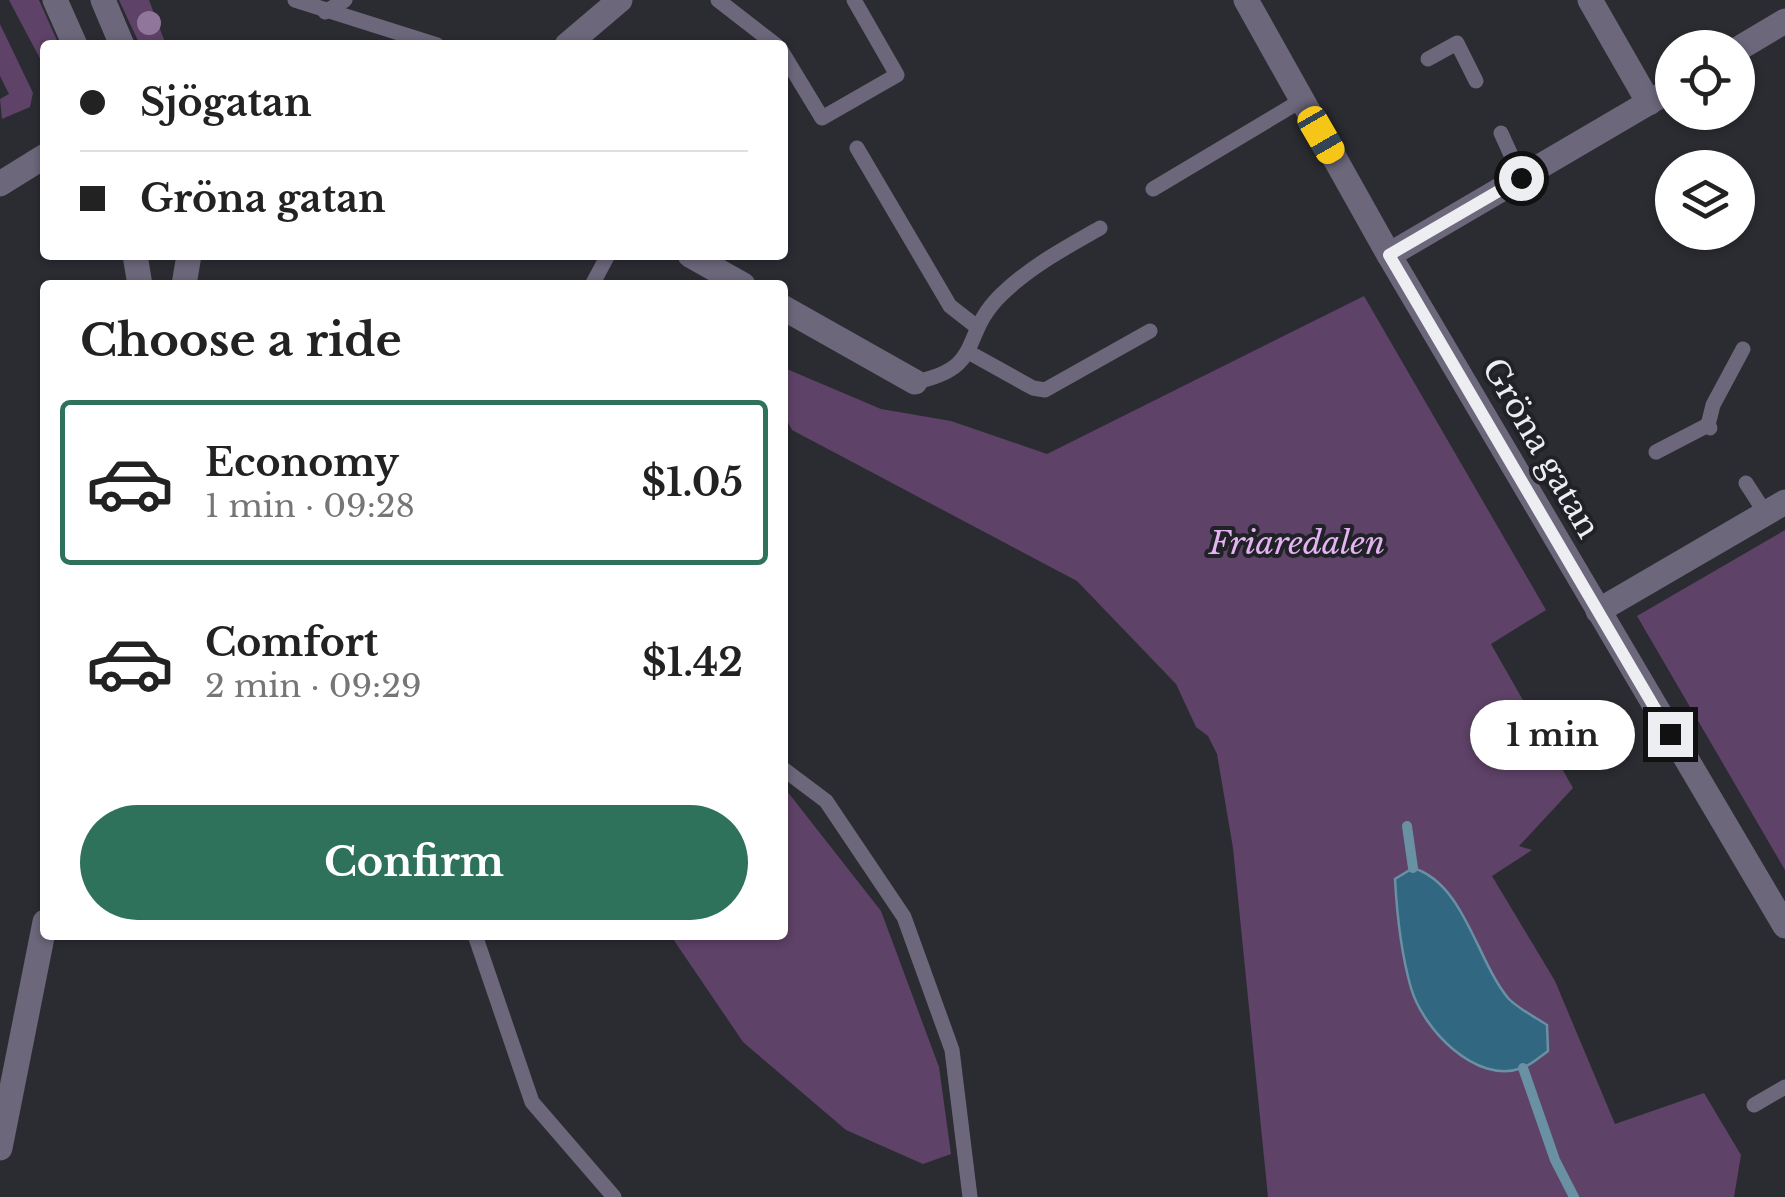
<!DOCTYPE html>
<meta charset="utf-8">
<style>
body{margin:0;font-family:"Libre Baskerville",serif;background:#f2f2f2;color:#222;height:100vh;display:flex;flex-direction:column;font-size:38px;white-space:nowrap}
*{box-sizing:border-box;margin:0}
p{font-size:32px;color:#767676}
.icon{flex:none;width:55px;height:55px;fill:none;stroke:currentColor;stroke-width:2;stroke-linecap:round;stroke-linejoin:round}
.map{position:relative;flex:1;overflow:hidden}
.panel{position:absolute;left:40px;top:280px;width:748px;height:660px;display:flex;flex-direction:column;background:#fff;border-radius:10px;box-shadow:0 2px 8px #0004}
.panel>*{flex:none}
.hud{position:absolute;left:40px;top:40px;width:748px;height:220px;border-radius:10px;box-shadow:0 2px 8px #0004;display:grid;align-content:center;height:220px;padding:0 40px;background:#fff}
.fabs{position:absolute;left:1655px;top:30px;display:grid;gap:20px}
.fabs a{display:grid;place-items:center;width:100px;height:100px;border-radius:50%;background:#fff;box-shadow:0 2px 8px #0004;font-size:50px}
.end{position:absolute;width:45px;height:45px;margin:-22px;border:12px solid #edeef2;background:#111;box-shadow:0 0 0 5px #111}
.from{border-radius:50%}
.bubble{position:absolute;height:70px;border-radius:35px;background:#fff;box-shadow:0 2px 8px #0004;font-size:32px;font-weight:800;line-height:70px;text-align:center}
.car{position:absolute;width:30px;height:60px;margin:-30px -15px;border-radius:12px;box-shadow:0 0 8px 2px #0007;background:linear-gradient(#f5c518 24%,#345 0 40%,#f5c518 0 76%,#345 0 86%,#f5c518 0)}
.hud b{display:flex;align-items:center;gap:35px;height:95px;font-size:38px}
.hud b+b{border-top:2px solid #e0e0e0}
.hud i{width:25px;height:25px;background:#222}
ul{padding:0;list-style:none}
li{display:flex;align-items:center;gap:30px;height:165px;margin:0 20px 15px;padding:0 20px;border:5px solid transparent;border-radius:10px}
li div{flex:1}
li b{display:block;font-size:38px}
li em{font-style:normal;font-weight:800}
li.current{border-color:#2f725c}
li>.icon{width:90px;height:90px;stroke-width:1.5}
h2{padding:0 40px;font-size:45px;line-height:120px}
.primary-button{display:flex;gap:20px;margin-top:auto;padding:20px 40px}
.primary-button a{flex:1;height:115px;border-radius:60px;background:#2f725c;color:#fff;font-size:40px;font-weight:800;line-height:115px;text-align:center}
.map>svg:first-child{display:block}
.green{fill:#5e4267}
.water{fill:#316781;stroke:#6990a3;stroke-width:2.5}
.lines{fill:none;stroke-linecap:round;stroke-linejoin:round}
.stream{stroke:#6990a3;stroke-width:10}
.service{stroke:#6c677b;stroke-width:15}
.minor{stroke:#6c677b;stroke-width:25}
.tertiary{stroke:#6c677b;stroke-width:25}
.tree{fill:#91769c}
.route{stroke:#edeef2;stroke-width:12}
.labels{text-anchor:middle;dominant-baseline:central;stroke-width:8;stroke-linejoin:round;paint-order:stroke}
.street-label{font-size:32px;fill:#edeef2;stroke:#212228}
.park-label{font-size:32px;font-style:italic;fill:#e4b3f2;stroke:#212228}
</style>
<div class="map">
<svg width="1785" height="1197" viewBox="0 0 1785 1197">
<rect width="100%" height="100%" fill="#2b2c32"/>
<g class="green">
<polygon points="9,0 39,0 59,45 45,45 45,68"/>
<polygon points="119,0 149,0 166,45 140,45"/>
<polygon points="0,24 33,93 30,107 2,119 0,99 9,94 0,76"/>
<polygon points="1364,296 1546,610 1491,644 1573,788 1519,846 1532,850 1492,876 1555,981 1615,1124 1704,1093 1741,1155 1734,1197 1268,1197 1233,848 1217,754 1208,736 1196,727 1176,684 1077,581 792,430 783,413 782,367 881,409 951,421 1047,454"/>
<polygon points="1785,530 1785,870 1637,616"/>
<polygon points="783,786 881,911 939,1067 951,1154 923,1164 846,1130 743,1042 671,936 782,935"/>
</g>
<path class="water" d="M1413,868C1464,883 1477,961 1508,998C1517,1008 1535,1017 1547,1025L1548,1051C1541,1056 1531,1065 1522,1068C1476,1085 1423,1029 1411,988C1401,953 1397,916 1395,879Z"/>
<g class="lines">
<g class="stream">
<polyline points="1407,826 1413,868"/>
<polyline points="1523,1068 1555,1160 1574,1197"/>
</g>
<g class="service">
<polyline points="295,0 437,45"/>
<polyline points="718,0 776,45"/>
<polyline points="325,12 345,0"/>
<polyline points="782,52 822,118 897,75 854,0"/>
<polyline points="1428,59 1457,43 1476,81"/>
<polyline points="1501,133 1521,177"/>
<polyline points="857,148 950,306 977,327"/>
<polyline points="1153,189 1302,100"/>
<polyline points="592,285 608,255"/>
<polyline points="970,353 1033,388 1045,390 1150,331"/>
<path d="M915,382C987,367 958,336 1002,294C1031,266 1065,248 1100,228"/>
<polyline points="1708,425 1713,405 1743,349"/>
<polyline points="1656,452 1708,425 1710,428"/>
<polyline points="1746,483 1766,514"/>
<polyline points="782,768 826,801 904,917 952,1050 970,1197"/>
<polyline points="475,935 532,1102 614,1197"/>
<polyline points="1754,1105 1785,1087"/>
</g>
<g class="minor">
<polyline points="1246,0 1389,255 1785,926"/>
<polyline points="1590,0 1649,103"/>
<polyline points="567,45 620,0"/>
<polyline points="1738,49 1785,21"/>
<polyline points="0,184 45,156"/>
<polyline points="690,255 743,285"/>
<polyline points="1389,255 1672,89"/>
<polyline points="782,307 915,382"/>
<polyline points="1598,611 1785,502"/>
</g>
<g class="tertiary">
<polyline points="55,0 75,45"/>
<polyline points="103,0 122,45"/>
<polyline points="135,255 140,285"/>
<polyline points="184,285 189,255"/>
<polyline points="0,1148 45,922"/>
</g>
</g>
<circle class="tree" cx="149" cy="23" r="12"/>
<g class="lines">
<polyline class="route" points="1521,178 1389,255 1670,734"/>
</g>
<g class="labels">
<g class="street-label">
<text transform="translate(1541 448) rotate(60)">Gröna gatan</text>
</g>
<g class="park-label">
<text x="1297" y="543">Friaredalen</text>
</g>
</g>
</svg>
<div class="fabs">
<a><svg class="icon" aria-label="locate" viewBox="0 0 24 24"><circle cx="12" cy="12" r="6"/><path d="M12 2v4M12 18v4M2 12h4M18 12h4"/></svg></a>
<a><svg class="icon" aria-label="layers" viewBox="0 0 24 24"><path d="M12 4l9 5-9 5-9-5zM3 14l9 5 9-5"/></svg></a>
</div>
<i class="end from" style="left:1521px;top:178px"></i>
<i class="end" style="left:1670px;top:734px"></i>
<div class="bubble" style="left:1470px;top:700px;width:165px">1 min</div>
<i class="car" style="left:1321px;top:135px;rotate:150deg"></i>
<div class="hud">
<b><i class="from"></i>Sjögatan</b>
<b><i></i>Gröna gatan</b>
</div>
<section class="panel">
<h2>Choose a ride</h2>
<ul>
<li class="current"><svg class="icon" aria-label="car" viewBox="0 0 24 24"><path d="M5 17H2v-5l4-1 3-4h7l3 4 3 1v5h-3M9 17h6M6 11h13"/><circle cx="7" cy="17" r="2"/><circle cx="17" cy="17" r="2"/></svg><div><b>Economy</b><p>1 min · 09:28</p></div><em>$1.05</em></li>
<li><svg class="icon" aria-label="car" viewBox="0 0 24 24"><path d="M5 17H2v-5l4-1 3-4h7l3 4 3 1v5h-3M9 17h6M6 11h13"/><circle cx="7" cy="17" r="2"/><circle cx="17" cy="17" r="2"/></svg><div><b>Comfort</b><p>2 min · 09:29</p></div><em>$1.42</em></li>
</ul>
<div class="primary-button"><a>Confirm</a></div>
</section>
</div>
